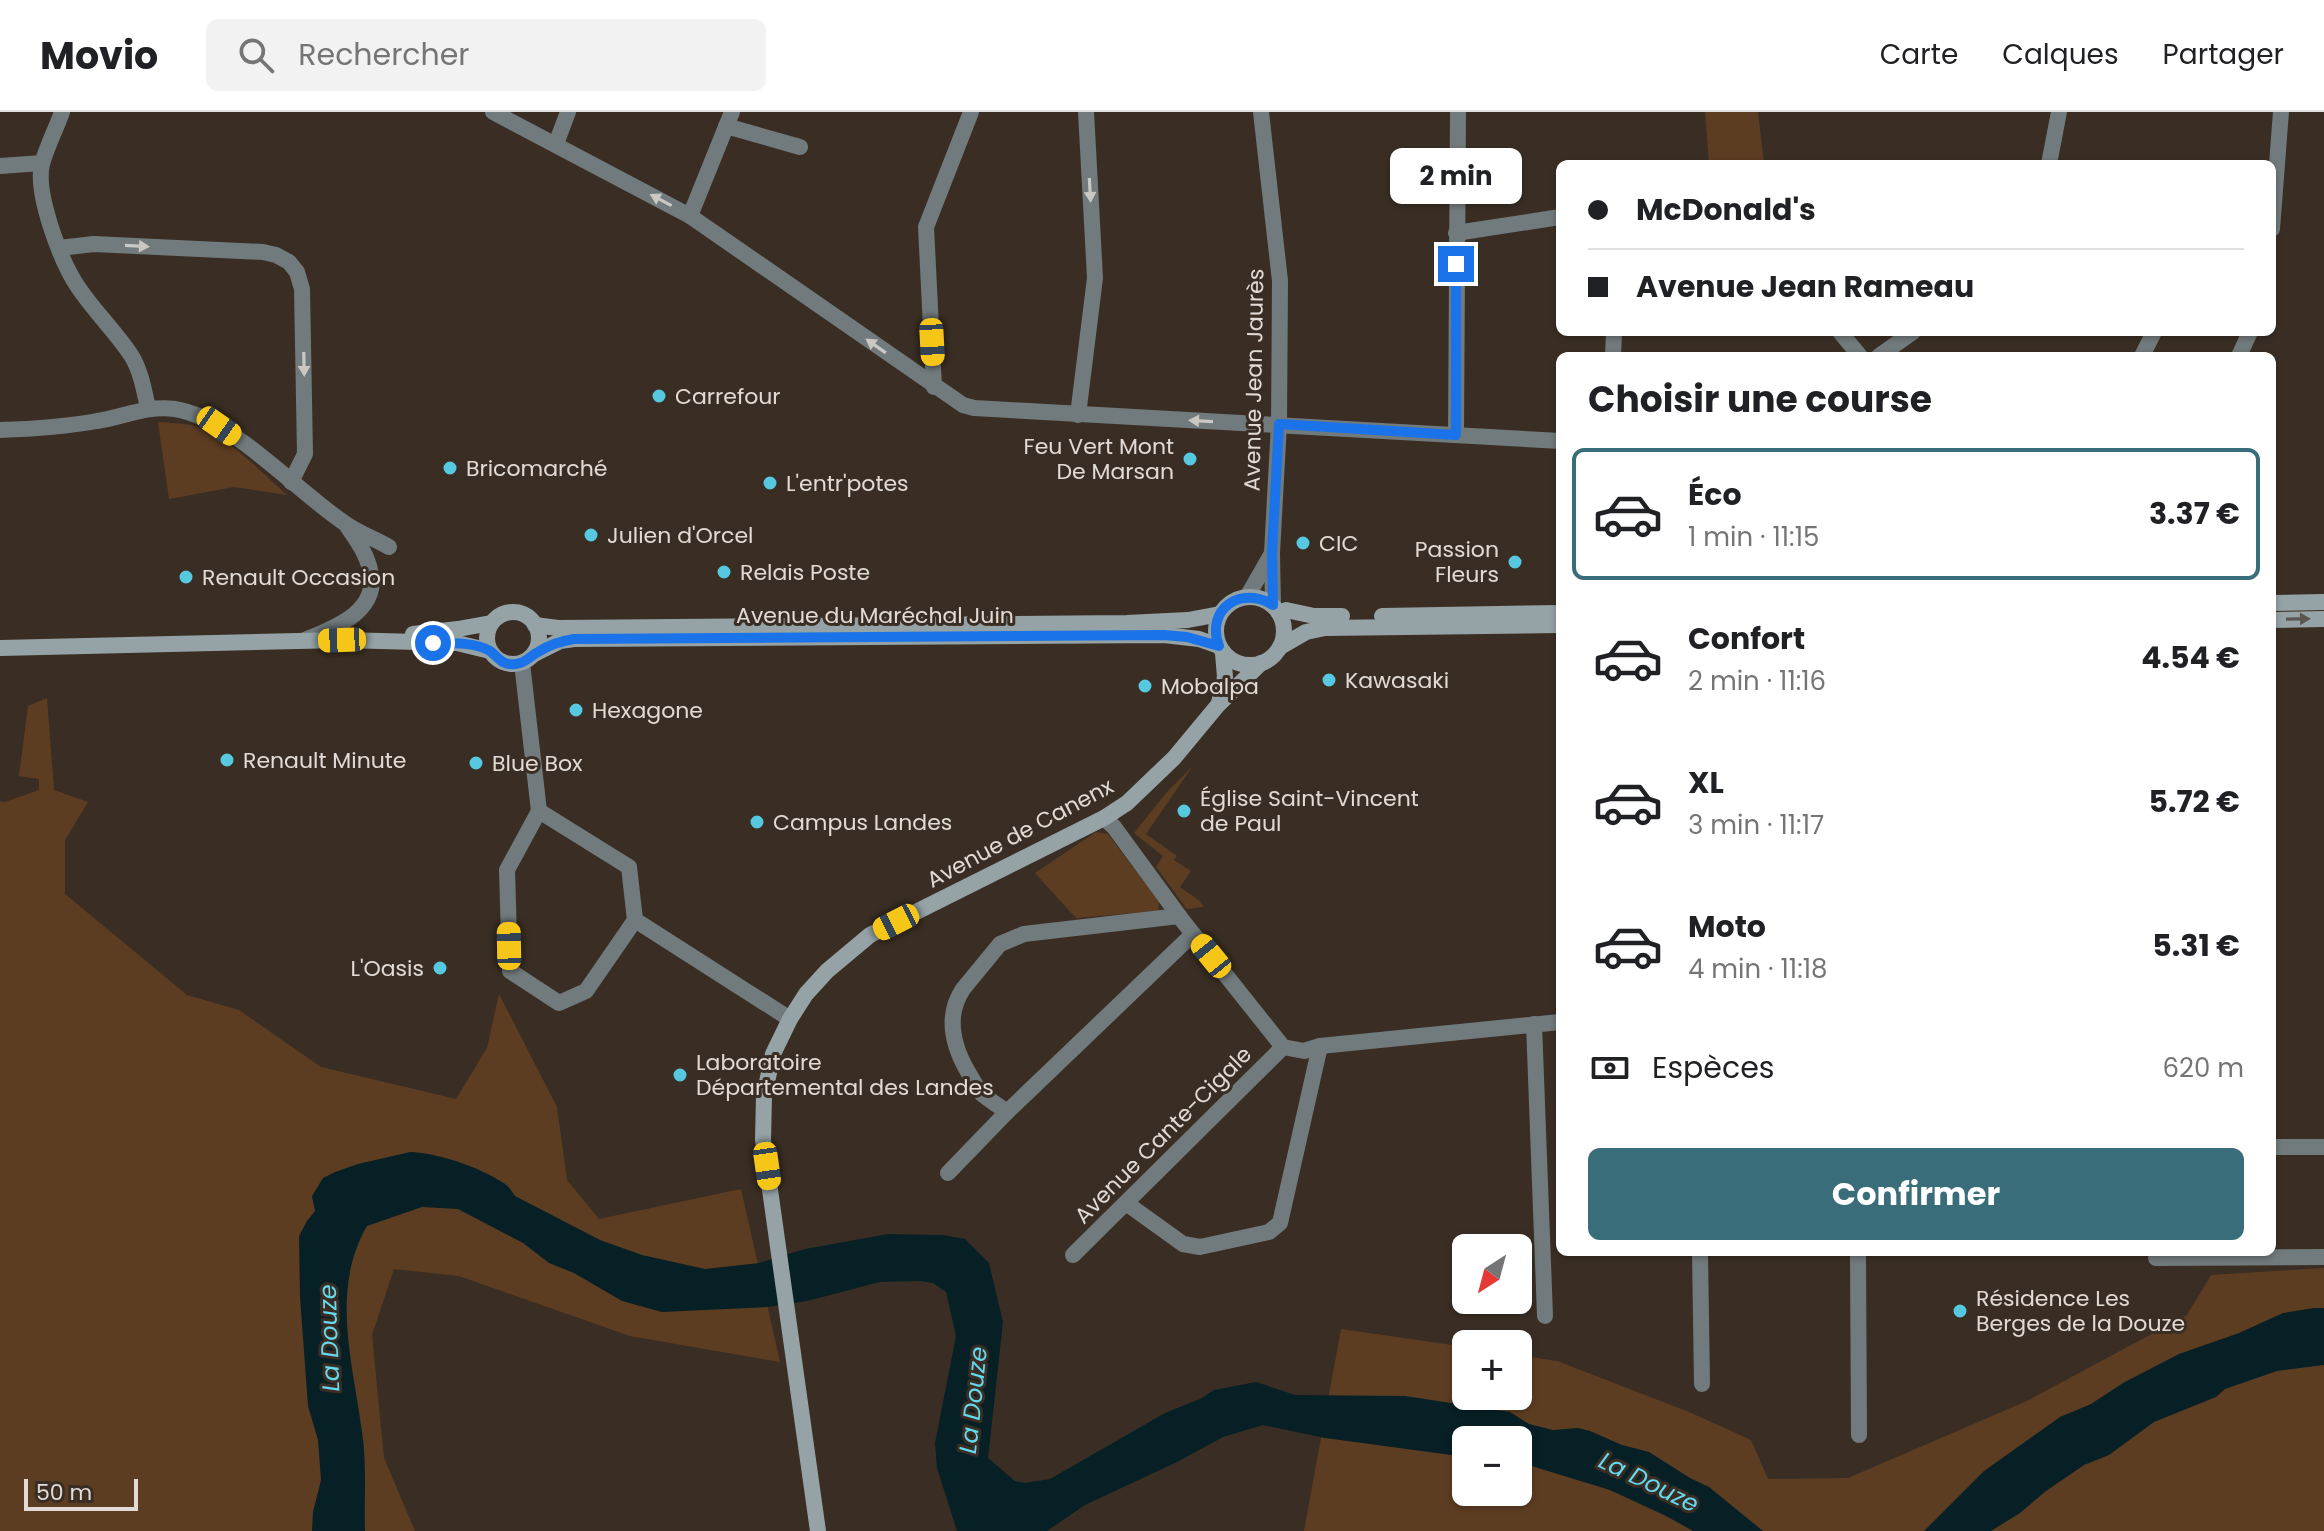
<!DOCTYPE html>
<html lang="fr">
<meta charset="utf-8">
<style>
body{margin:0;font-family:Poppins,sans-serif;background:#f2f2f2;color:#202124;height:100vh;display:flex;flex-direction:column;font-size:30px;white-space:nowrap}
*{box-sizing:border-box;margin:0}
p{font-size:26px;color:#757577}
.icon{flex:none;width:44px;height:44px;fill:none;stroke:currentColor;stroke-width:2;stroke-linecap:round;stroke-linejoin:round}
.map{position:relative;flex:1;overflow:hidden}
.side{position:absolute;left:1556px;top:240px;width:720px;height:904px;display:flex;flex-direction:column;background:#fff;border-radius:12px;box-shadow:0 2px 6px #0004}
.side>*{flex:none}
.top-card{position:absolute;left:1556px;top:48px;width:720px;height:176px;border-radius:12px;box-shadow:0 2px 6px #0004;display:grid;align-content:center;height:176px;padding:0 32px;background:#fff}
.needle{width:52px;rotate:216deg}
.buttons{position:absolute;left:1452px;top:1122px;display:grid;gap:16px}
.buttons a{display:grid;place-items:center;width:80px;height:80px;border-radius:12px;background:#fff;box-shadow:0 2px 6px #0004;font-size:40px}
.scale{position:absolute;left:24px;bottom:20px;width:114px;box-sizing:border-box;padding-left:8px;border:4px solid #e2dad4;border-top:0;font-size:22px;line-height:28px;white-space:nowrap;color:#e2dad4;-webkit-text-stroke:6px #3a2e24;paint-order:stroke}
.end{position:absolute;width:36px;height:36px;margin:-18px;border:10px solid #1a73e8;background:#fff;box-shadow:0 0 0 4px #fff}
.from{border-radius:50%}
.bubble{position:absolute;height:56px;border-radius:12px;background:#fff;box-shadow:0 2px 6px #0004;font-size:26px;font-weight:700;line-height:56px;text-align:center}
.car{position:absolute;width:24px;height:48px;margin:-24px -12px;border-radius:10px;box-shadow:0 0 6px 2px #0007;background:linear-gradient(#f5c518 24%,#345 0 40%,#f5c518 0 76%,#345 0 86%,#f5c518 0)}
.top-card b{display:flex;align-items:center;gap:28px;height:76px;font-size:30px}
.top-card b+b{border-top:2px solid #e0e0e0}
.top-card i{width:20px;height:20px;background:#202124}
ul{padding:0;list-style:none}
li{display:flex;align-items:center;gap:24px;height:132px;margin:0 16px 12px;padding:0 16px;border:4px solid transparent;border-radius:12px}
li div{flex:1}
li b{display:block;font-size:30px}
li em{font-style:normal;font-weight:700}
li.active{border-color:#386d79}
li>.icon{width:72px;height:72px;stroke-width:1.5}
h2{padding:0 32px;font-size:36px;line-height:96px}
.pay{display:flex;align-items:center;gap:20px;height:88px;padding:0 32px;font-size:30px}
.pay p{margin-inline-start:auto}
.button{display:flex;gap:16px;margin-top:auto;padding:16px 32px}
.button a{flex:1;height:92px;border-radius:12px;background:#386d79;color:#fff;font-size:32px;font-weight:700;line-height:92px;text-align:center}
header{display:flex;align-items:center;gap:48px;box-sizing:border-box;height:112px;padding:0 40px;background:#fff;border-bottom:2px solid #e0e0e0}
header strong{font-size:38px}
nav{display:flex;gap:44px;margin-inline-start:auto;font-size:28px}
.search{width:560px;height:72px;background:#f2f2f2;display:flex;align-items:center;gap:20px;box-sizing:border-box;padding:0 28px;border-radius:12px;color:#757577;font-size:30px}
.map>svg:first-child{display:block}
.green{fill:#5d3d22;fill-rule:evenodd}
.water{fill:#072025}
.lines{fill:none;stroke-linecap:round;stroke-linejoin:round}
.minor{stroke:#717a7c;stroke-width:16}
.secondary{stroke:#95a3a6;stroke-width:16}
.oneway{fill:#cbc7c2}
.oneway2{fill:#5a5752}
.route{stroke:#1a73e8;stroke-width:10}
.poi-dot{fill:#56c9e0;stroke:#3a2e24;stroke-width:3}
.labels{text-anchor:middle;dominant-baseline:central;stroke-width:6;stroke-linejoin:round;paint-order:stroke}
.street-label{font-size:22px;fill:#e2dad4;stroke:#3a2e24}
.poi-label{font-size:22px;fill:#e2dad4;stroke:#3a2e24;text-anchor:start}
.water-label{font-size:24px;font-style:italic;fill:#64daf1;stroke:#3a2e24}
</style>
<header>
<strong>Movio</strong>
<div class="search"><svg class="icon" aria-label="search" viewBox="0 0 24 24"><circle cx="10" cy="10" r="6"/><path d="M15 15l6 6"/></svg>Rechercher</div>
<nav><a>Carte</a><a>Calques</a><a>Partager</a></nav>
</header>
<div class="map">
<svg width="2324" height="1419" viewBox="0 0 2324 1419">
<rect width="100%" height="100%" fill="#3a2e24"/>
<g class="green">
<polygon points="1705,0 1758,0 1764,52 1709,52"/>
<path d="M158,310C169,311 180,311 190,313C225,321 261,360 287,383L234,375L169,387Z"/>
<polygon points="47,586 54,678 88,690 65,728 65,782 187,883 239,898 321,955 456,987 487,936 499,882 557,995 567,1068 599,1107 741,1077 780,1250 630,1224 459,1164 394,1157 372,1223 384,1346 415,1419 0,1419 0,689 5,690 39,678 39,667 19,664 28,594"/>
<polygon points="1192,655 1146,722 1177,744 1174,748 1191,759 1180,775 1201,790 1203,795 1187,797 1156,755 1163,744 1134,721 1167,680"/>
<polygon points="1096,720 1108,722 1159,790 1158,799 1076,806 1035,761"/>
<path d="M2324,1156V1419H1304L1341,1217L1466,1235V1284H1518V1243L1557,1249L1689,1300L1751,1328L1768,1367L1848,1366L2027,1289L2187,1203L2211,1163ZM1466,1328H1518V1380H1466Z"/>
</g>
<g class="water">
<path d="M410,1040C438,1041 479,1055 502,1070C508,1073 511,1078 515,1084L600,1128L642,1143L705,1157L759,1151L805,1137L888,1122L943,1123L965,1127L989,1151L1003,1210L988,1346L1015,1369L1025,1371L1050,1367L1165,1301L1200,1287L1214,1278L1256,1270L1295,1283L1405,1284L1510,1300L1529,1312L1553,1318L1578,1316L1590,1319L1622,1333L1649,1340L1690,1366L1709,1375L1763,1419H1693L1666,1404L1610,1378L1518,1350V1328H1466V1345L1325,1326L1263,1313L1223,1325L1177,1350L1085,1393L1047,1419H957L937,1356L935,1331L956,1224L946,1180L933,1171L920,1169L880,1170L807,1189L768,1195L662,1200L622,1189L574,1161L549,1151L523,1131L458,1097L422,1095L367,1114C330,1178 353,1251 362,1320C367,1352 364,1386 365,1419H312L313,1400L321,1368L318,1328L308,1294L300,1185L299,1124L307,1109L315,1099L312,1084L323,1066L335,1060L358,1052Z"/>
<polygon points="2314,1196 2324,1196 2324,1253 2277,1259 2225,1277 2216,1285 2154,1310 2109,1343 2084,1353 2046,1379 2020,1401 1991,1419 1924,1419 1984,1359 2060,1305 2091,1292 2123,1271 2179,1242 2239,1221 2283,1201"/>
</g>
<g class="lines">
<g class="minor">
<path d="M62,0C56,17 47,34 42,52C35,82 61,150 78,175C94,199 115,219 131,243C141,259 144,278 148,296"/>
<polyline points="493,0 690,104 963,293 974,296 1560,329"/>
<polyline points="1261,0 1280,169 1279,312 1272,441 1273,493"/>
<polyline points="726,14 800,35"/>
<polyline points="556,32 568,0"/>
<polyline points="2049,52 2059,0"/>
<polyline points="0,54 42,51"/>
<polyline points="690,104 732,0"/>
<polyline points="2272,117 2281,0"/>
<polyline points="1456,121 1560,105"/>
<polyline points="59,136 94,132 263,140 276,143 289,150 297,160 302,177 305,342 291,370"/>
<polyline points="1840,220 1860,244"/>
<polyline points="1613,244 1614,220"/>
<polyline points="1879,244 1913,220"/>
<polyline points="2142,244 2154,220"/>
<polyline points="2239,244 2250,220"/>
<polyline points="934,275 926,115 971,0"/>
<polyline points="1078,303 1095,166 1086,0"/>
<path d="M0,318C33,317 64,315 97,309C124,305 147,293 175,297C232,306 297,380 346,412C359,421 375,427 389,435"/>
<polyline points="1456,323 1458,0"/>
<polyline points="1247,485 1271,443"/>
<path d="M305,528C334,516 381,499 370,458C367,442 356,427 347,414"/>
<polyline points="522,551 539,699 507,758 510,859 559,891 586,879 635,808 629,755 539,699"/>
<polyline points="1104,706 1114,715 1182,808 1283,935 1304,939 1320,934 1560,910"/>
<polyline points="635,808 790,907"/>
<polyline points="1534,912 1545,1204"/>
<path d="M1007,1000C999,994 989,988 981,981C976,975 972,966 968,960C953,934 945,904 963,877L1000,832L1024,822L1179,804"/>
<polyline points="2272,1035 2324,1035"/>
<polyline points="948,1061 1007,1000 1193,822"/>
<polyline points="1126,1091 1183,1132 1200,1135 1269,1120 1280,1111 1320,934"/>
<polyline points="1700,1140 1702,1272"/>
<polyline points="1858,1140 1859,1323"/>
<polyline points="1073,1143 1283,935"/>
<polyline points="2156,1146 2324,1145"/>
</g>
<g class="secondary">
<circle cx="1250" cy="519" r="34"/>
<polyline points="2272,491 2324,490"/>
<circle cx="513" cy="526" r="26"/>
<polyline points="1279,501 1286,498 1314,504 1342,504"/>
<polyline points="1382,504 1560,501"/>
<polyline points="2272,508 2324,507"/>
<polyline points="535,513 558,516 1127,511 1188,508 1220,502"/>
<polyline points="413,522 458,517 491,511"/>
<polyline points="1280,535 1306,520 1325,516 1560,513"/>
<polyline points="0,536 342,528 457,531 490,539"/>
<polyline points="534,542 560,529 574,527 1164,523 1199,527 1219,534"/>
<polyline points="1219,591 1225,565 1223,541"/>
<polyline points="818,1419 763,1028 764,984 773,942 790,907 806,882 827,859 870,823 1104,706 1127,691 1174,646 1218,593 1261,551"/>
</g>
</g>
<defs><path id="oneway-solid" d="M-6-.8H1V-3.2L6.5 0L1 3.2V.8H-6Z" transform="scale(2)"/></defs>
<g class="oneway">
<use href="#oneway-solid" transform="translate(1090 78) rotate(87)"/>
<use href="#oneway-solid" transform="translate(661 88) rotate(-152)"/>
<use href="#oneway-solid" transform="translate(137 134) rotate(3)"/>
<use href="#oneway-solid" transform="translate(876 234) rotate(-145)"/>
<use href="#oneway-solid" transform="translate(304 252) rotate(89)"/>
<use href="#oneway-solid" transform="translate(1201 309) rotate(-177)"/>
</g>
<use class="oneway2" href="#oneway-solid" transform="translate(2298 507) rotate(-1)"/>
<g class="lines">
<path class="route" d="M433,531C449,531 476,530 490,539C499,546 502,554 516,552C526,551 530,544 538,540C549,533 561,529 574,527L1164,523L1187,525L1219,534C1205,497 1241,473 1273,493L1272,441L1279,312L1456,323V152"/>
</g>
<g class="poi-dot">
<circle cx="659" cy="284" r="8"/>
<circle cx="1190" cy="347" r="8"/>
<circle cx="450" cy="356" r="8"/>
<circle cx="770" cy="371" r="8"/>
<circle cx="591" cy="423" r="8"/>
<circle cx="1303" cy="431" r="8"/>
<circle cx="1515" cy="450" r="8"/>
<circle cx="724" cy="460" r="8"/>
<circle cx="186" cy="465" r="8"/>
<circle cx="1329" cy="568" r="8"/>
<circle cx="1145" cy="574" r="8"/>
<circle cx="576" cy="598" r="8"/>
<circle cx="227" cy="648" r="8"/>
<circle cx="476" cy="651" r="8"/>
<circle cx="1184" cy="699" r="8"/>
<circle cx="757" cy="710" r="8"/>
<circle cx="440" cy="856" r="8"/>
<circle cx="680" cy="963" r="8"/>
<circle cx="1960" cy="1199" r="8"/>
</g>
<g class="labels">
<g class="street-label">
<text transform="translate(1254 268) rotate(-89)">Avenue Jean Jaurès</text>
<text x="875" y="503">Avenue du Maréchal Juin</text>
<text transform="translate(1020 721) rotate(-28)">Avenue de Canenx</text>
<text transform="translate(1163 1023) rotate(-45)">Avenue Cante-Cigale</text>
</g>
<g class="poi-label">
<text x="675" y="284">Carrefour</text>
<text x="1174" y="334" text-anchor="end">Feu Vert Mont<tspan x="1174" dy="25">De Marsan</tspan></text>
<text x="466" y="356">Bricomarché</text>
<text x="786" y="371">L'entr'potes</text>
<text x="607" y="423">Julien d'Orcel</text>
<text x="1319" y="431">CIC</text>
<text x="1499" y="437" text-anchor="end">Passion<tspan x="1499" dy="25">Fleurs</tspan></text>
<text x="740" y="460">Relais Poste</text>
<text x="202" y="465">Renault Occasion</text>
<text x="1345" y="568">Kawasaki</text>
<text x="1161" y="574">Mobalpa</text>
<text x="592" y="598">Hexagone</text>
<text x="243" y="648">Renault Minute</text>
<text x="492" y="651">Blue Box</text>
<text x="1200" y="686">Église Saint-Vincent<tspan x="1200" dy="25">de Paul</tspan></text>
<text x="773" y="710">Campus Landes</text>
<text x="424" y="856" text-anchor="end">L'Oasis</text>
<text x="696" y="950">Laboratoire<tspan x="696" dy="25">Départemental des Landes</tspan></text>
<text x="1976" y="1186">Résidence Les<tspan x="1976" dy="25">Berges de la Douze</tspan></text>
</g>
<g class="water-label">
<text transform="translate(329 1226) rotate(-92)">La Douze</text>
<text transform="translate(973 1288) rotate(-84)">La Douze</text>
<text transform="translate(1649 1370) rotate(26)">La Douze</text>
</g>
</g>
</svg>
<div class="buttons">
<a><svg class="needle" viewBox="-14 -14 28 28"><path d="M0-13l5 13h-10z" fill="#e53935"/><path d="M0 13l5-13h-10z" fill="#757577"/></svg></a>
<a>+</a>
<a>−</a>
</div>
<div class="scale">50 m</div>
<i class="end from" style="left:433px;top:531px"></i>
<i class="end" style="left:1456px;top:152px"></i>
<div class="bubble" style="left:1390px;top:36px;width:132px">2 min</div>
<i class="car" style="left:932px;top:230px;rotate:177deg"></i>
<i class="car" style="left:219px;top:314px;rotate:125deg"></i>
<i class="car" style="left:342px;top:528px;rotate:268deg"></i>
<i class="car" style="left:896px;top:810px;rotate:243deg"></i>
<i class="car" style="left:509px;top:834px;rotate:359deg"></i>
<i class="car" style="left:1211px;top:844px;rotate:321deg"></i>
<i class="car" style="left:767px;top:1054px;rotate:172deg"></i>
<div class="top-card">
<b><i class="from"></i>McDonald's</b>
<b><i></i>Avenue Jean Rameau</b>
</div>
<section class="side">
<h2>Choisir une course</h2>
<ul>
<li class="active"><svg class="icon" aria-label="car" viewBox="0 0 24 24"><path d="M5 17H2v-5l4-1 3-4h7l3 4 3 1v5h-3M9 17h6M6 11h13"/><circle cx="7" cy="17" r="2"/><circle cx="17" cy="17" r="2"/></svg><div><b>Éco</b><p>1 min · 11:15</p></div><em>3.37 €</em></li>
<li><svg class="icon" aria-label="car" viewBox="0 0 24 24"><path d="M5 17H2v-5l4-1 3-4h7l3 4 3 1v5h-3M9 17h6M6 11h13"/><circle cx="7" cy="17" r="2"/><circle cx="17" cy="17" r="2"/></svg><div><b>Confort</b><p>2 min · 11:16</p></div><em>4.54 €</em></li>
<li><svg class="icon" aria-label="car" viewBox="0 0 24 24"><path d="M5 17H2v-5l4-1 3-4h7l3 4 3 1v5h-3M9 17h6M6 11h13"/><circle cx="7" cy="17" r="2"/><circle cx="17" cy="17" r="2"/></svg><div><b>XL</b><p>3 min · 11:17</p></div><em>5.72 €</em></li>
<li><svg class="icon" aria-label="car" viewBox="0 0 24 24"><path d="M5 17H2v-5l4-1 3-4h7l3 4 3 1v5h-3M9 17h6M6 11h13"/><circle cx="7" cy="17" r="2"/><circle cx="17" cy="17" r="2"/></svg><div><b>Moto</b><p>4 min · 11:18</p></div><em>5.31 €</em></li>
</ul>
<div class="pay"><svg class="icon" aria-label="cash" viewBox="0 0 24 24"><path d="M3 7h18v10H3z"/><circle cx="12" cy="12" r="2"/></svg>Espèces<p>620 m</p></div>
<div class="button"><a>Confirmer</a></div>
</section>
</div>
